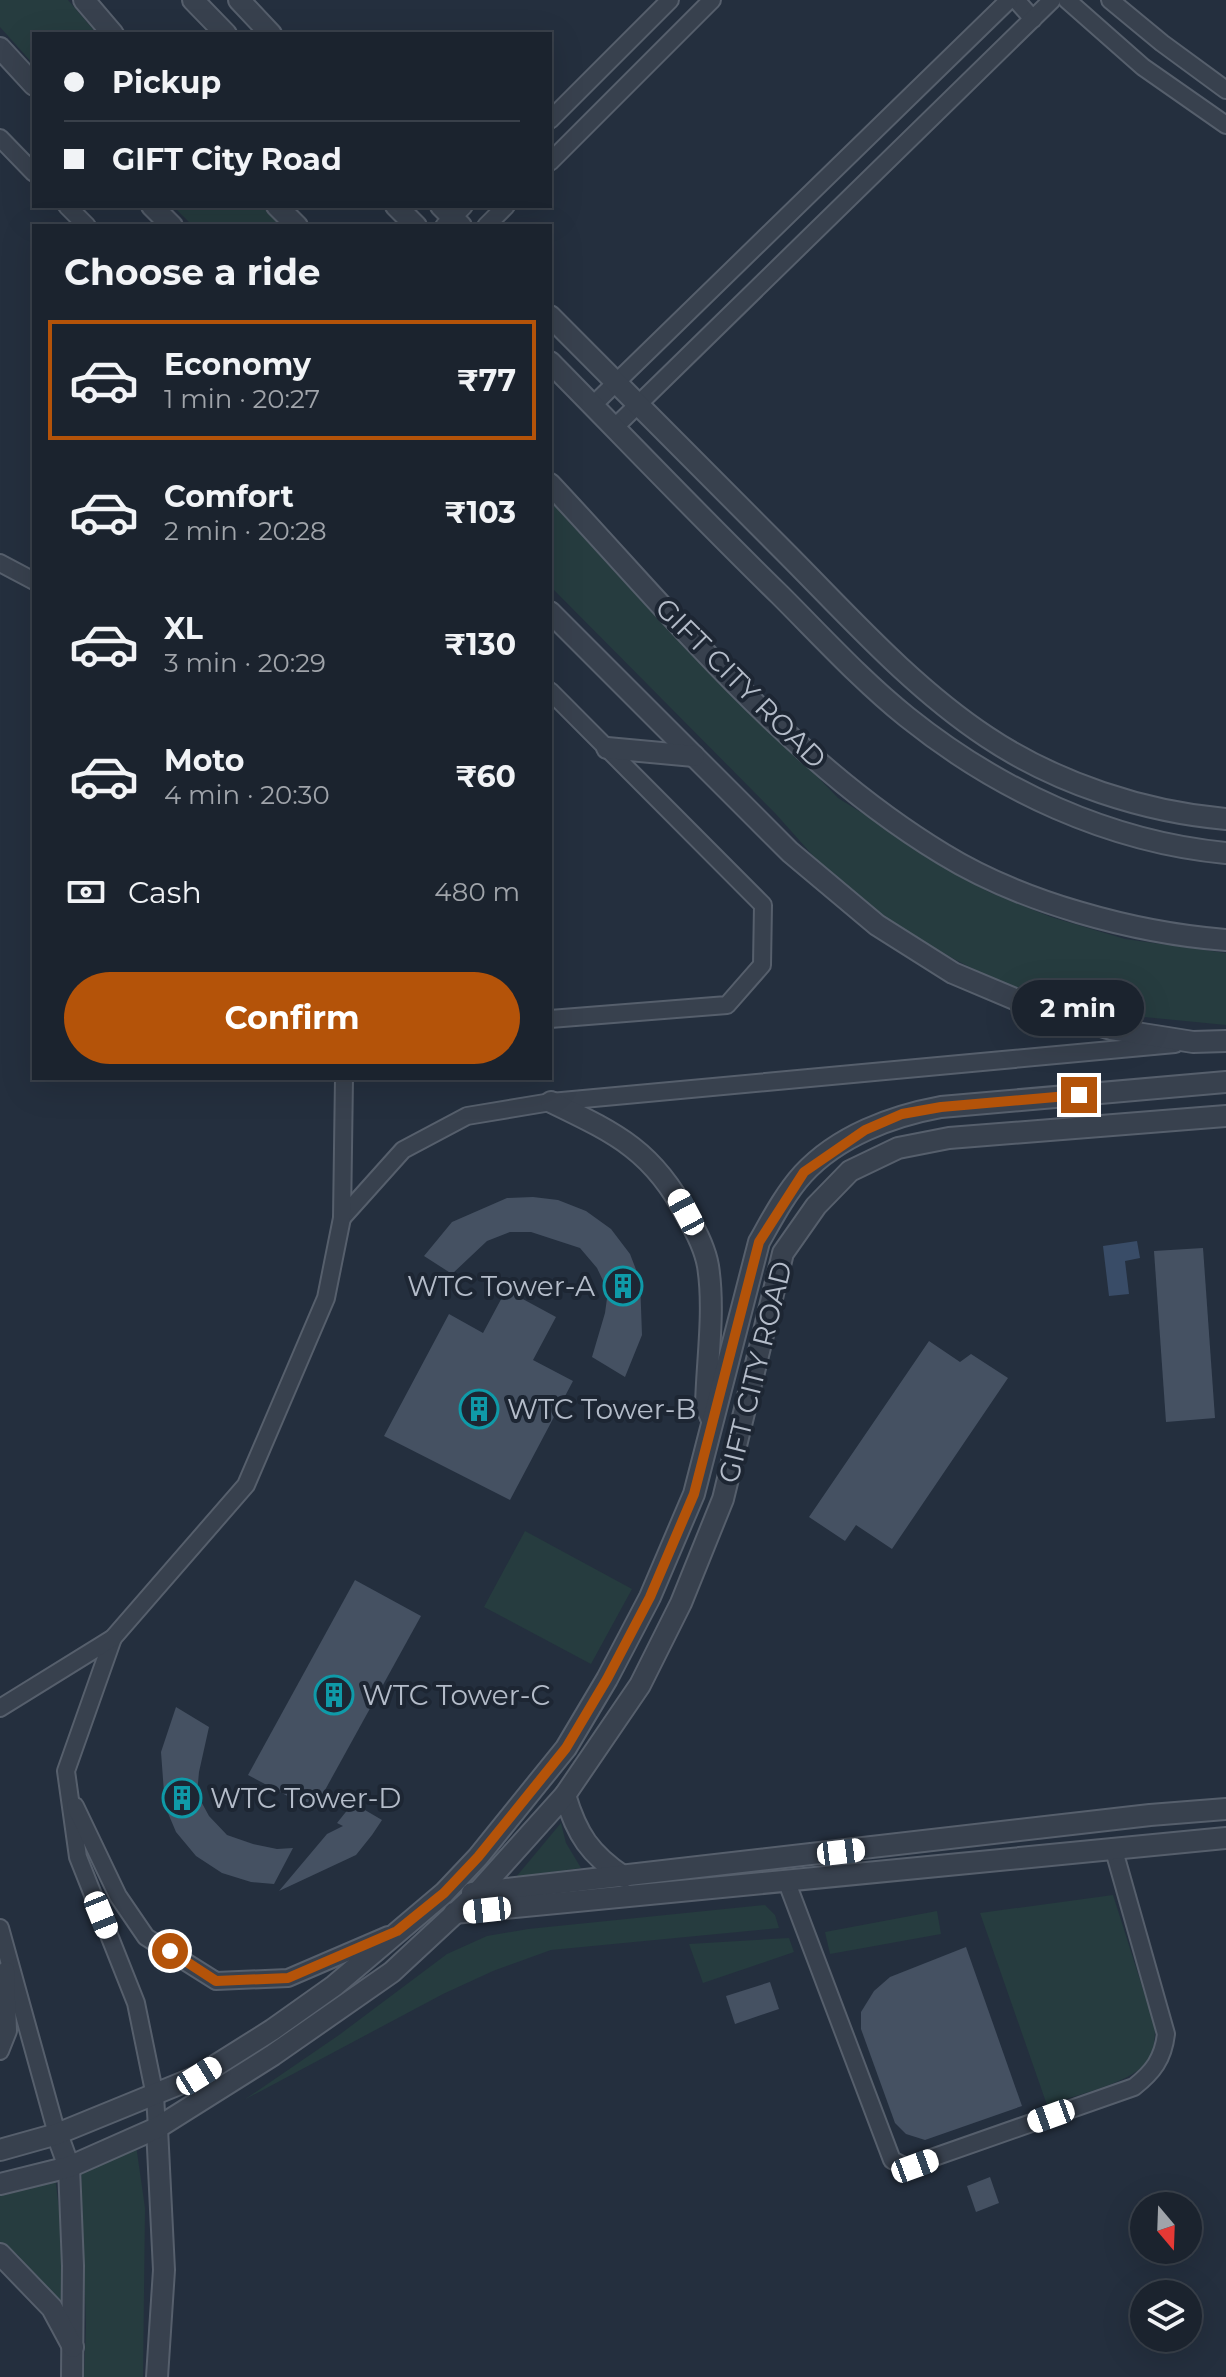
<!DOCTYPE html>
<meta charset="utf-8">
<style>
body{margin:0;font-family:Montserrat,sans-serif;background:#242b36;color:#f1f3f6;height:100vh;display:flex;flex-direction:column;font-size:30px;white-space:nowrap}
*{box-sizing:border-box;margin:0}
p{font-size:26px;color:#a0a4aa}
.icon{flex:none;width:44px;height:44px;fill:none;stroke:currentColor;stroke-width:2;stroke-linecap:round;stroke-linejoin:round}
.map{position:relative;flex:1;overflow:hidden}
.drawer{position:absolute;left:32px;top:224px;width:520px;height:856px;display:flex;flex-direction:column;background:#1b232e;border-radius:0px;box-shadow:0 8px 32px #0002,0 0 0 2px #39404a}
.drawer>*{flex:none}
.hud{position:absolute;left:32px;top:32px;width:520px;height:176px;border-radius:0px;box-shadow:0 8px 32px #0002,0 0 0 2px #39404a;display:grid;align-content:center;height:176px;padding:0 32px;background:#1b232e}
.needle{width:52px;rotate:161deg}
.controls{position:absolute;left:1130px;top:2192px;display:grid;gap:16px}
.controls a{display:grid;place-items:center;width:72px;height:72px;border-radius:50%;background:#1b232e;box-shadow:0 8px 32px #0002,0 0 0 2px #39404a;font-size:40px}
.end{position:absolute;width:36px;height:36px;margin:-18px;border:10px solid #b45309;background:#fff;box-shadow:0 0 0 4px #fff}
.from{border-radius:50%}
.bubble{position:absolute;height:56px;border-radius:28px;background:#1b232e;box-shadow:0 8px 32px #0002,0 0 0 2px #39404a;font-size:26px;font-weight:700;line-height:56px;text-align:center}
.car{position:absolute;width:24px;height:48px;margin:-24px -12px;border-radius:10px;box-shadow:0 0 6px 2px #0007;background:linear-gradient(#fff 24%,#345 0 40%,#fff 0 76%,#345 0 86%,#fff 0)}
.hud b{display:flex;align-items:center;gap:28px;height:76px;font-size:30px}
.hud b+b{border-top:2px solid #39404a}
.hud i{width:20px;height:20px;background:#f1f3f6}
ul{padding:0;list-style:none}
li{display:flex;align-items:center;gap:24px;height:120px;margin:0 16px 12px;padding:0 16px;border:4px solid transparent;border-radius:0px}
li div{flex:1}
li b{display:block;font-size:30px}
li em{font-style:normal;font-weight:700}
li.on{border-color:#b45309}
li>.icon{width:72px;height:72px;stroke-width:1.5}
h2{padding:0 32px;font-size:36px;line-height:96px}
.pay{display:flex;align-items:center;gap:20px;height:88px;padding:0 32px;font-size:30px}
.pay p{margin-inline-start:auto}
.primary-button{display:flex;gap:16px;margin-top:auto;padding:16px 32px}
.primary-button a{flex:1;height:92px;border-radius:48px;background:#b45309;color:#fff;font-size:32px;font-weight:700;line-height:92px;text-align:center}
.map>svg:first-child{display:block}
.green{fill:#263c3f}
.water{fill:#394c67}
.building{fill:#455162}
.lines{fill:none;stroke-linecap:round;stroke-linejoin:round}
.minor-casing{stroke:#565f6c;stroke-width:20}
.tertiary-casing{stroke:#565f6c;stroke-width:24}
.minor{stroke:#38414e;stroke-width:16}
.tertiary{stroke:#38414e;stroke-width:20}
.route{stroke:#b45309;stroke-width:10}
.labels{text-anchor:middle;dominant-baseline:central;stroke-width:8;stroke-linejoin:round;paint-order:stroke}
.street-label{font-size:28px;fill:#b4bcc9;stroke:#1d2633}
.poi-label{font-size:28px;fill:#b4bcc9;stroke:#1d2633;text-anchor:start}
</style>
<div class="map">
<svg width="1226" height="2377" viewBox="0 0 1226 2377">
<rect width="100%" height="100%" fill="#242f3e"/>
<g class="green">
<polygon points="0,0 68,0 97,34 34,34 34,65 0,27"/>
<polygon points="173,206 263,206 283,226 193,226"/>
<polygon points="550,499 838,798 989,892 1051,917 1125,939 1226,953 1226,1025 1134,1016 1032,995 975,970 916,939 840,886 775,813 550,586"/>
<polygon points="525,1531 632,1589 591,1664 484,1607"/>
<polygon points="561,1823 566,1843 581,1868 516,1877"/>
<path d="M1113,1895L1155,2027C1155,2040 1154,2053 1146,2063C1128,2084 1073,2096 1047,2105L980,1913Z"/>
<polygon points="765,1905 775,1915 779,1928 551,1950 493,1971 443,1994 244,2100 339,2035 447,1954 487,1936 528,1929"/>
<polygon points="937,1911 941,1934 830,1954 825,1932"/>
<polygon points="789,1938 794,1952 703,1983 689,1944"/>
<polygon points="136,2145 145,2208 143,2377 84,2377 86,2327 81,2167"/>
<polygon points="55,2176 61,2226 63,2314 18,2255 0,2243 0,2193"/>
</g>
<polygon class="water" points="1137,1241 1140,1258 1125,1261 1129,1294 1109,1296 1103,1246"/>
<g class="building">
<polygon points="533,1197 558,1200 586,1211 611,1229 630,1254 640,1280 642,1335 625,1377 592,1357 605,1313 608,1291 597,1268 580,1248 531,1232 510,1232 487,1241 452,1274 424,1256 452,1222 507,1198"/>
<polygon points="1203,1248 1215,1418 1166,1422 1154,1251"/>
<polygon points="506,1290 556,1317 533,1360 573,1381 510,1500 384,1436 449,1314 483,1333"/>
<polygon points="929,1341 960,1362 971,1354 1008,1378 892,1549 856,1525 845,1541 809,1517"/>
<polygon points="355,1580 421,1616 314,1810 248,1775"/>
<polygon points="176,1707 209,1727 199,1772 197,1794 209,1816 227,1835 253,1844 277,1849 293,1848 274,1884 251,1882 222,1873 196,1856 176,1832 165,1806 161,1752"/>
<polygon points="353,1803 382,1820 372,1835 356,1855 279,1891 327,1834 343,1826 337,1823"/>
<polygon points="966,1947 1022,2106 925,2140 906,2134 895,2123 861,2029 861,2012 874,1991 890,1977"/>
<polygon points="770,1982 779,2009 735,2024 726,1996"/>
<polygon points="990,2177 999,2203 976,2212 967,2186"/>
</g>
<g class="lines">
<g class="minor-casing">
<g id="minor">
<polyline points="1016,0 1033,19"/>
<polyline points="1067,0 1143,67 1226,125"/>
<polyline points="1110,0 1162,43 1226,90"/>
<polyline points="550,120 670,0"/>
<polyline points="0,138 34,173"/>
<polyline points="550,162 712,0"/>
<polyline points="67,206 87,226"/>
<polyline points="444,226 464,206"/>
<polyline points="486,226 506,206"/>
<polyline points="592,406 1009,0"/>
<polyline points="614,428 1052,0"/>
<polyline points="0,563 34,581"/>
<polyline points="550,691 763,905 762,965 727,1005 550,1019"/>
<polyline points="342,1218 403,1150 467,1116 551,1102 1175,1044"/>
<polyline points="113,1638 66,1771 78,1857 136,2003 155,2096 157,2128"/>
<polyline points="0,1708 113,1638 246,1485 326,1298 342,1218 344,1078"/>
<polyline points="75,1806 118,1896 146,1937 216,1981 288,1978 388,1935"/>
<path d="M786,1880L892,2160L906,2167L1134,2087C1153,2072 1163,2059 1166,2034L1113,1847"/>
<polyline points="0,1928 57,2134"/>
<polyline points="0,2051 8,2031 6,1970"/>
</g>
</g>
<g class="tertiary-casing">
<g id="tertiary">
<polyline points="84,0 113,34"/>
<polyline points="193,0 226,34"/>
<polyline points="239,0 271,34"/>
<polyline points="0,48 34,85"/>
<polyline points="152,206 172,226"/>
<polyline points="277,206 297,226"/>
<polyline points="396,206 416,226"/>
<polyline points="441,206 461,226"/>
<path d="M550,316C627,393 704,471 781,548C846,613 910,686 987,737C1056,783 1144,812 1226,819"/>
<path d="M550,362C627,440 702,519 780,595C821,636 862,681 907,717C998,790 1109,842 1226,853"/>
<path d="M550,484C673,615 788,760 943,854C1021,902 1134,933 1226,940"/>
<polyline points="550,612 790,852 877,925 953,973 1029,1005 1111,1029 1193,1042 1226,1041"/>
<polyline points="607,748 694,756"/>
<path d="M551,1102C615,1133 653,1150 687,1216C696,1231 705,1249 708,1266C715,1311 707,1361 706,1406L711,1418"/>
<path d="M565,1795C577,1835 590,1854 624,1877"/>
<polyline points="472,1893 1150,1815 1226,1809"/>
<polyline points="454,1913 1226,1838"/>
<polyline points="157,2128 164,2270 157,2377"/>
<polyline points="57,2134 69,2167 73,2266 72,2377"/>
<path d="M0,2150L57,2134L199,2076L272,2030L334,1986L444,1893L478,1857L566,1748L607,1679L650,1597L694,1494L759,1242C772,1219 785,1194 803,1174C838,1136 892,1116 941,1107L1226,1082"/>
<polyline points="0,2184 69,2167 157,2128 273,2055 392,1972 477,1893 565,1795 640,1685 681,1603 723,1499 783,1253 816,1206 850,1171 898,1148 949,1138 1226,1116"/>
<polyline points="0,2254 52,2308 73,2347"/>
</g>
</g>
<use href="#minor" class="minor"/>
<use href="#tertiary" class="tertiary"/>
</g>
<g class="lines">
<polyline class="route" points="170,1951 216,1981 288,1978 397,1931 444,1893 478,1857 566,1748 607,1679 650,1597 694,1494 759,1242 804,1172 865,1130 902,1114 941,1107 1079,1095"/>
</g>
<defs>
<g id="building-ring" transform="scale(2)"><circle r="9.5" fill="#1d2633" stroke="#0f9aa8" stroke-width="1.5"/><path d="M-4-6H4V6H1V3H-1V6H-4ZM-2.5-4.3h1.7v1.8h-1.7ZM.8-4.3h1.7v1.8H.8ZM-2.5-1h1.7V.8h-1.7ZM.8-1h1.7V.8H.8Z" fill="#0f9aa8"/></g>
</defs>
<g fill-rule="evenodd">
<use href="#building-ring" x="623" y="1286"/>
<use href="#building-ring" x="479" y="1409"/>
<use href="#building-ring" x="334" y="1695"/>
<use href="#building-ring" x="182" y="1798"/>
</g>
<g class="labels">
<g class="street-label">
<text transform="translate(741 683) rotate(45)">GIFT CITY ROAD</text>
<text transform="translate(755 1372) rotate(-76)">GIFT CITY ROAD</text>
</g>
<g class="poi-label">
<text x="595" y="1286" text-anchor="end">WTC Tower-A</text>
<text x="507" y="1409">WTC Tower-B</text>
<text x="362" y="1695">WTC Tower-C</text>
<text x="210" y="1798">WTC Tower-D</text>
</g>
</g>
</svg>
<div class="controls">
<a><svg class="needle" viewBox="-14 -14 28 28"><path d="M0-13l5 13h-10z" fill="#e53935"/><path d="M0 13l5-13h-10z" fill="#a0a4aa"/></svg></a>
<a><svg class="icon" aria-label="layers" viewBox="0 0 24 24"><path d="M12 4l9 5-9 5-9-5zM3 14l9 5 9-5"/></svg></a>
</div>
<i class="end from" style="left:170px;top:1951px"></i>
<i class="end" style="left:1079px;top:1095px"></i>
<div class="bubble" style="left:1012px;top:980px;width:132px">2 min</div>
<i class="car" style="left:686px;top:1212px;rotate:332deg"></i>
<i class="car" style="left:841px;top:1852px;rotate:83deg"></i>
<i class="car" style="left:487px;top:1910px;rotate:264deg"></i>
<i class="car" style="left:101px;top:1915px;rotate:158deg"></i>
<i class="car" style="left:199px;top:2076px;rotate:58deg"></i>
<i class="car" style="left:1051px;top:2116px;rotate:250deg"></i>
<i class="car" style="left:915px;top:2166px;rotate:70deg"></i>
<div class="hud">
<b><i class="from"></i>Pickup</b>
<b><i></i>GIFT City Road</b>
</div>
<section class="drawer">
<h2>Choose a ride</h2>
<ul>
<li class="on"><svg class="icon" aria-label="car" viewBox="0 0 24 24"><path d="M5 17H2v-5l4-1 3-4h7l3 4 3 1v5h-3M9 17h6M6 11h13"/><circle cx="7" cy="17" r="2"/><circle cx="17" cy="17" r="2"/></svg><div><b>Economy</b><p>1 min · 20:27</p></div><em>₹77</em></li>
<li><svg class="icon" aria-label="car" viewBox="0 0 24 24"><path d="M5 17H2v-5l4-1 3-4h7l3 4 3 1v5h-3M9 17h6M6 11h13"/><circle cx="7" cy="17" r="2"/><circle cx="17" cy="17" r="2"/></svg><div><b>Comfort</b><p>2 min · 20:28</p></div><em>₹103</em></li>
<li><svg class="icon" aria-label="car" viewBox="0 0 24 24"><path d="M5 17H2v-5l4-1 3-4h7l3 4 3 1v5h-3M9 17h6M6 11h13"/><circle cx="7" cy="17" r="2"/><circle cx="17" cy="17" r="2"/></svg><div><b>XL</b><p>3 min · 20:29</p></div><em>₹130</em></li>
<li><svg class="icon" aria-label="car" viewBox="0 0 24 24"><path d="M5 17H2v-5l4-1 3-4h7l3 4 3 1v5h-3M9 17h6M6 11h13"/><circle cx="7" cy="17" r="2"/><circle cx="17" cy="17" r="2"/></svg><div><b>Moto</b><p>4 min · 20:30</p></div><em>₹60</em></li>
</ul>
<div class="pay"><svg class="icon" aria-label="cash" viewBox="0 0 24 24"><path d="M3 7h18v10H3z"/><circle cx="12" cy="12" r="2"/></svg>Cash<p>480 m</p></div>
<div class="primary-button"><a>Confirm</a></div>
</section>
</div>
